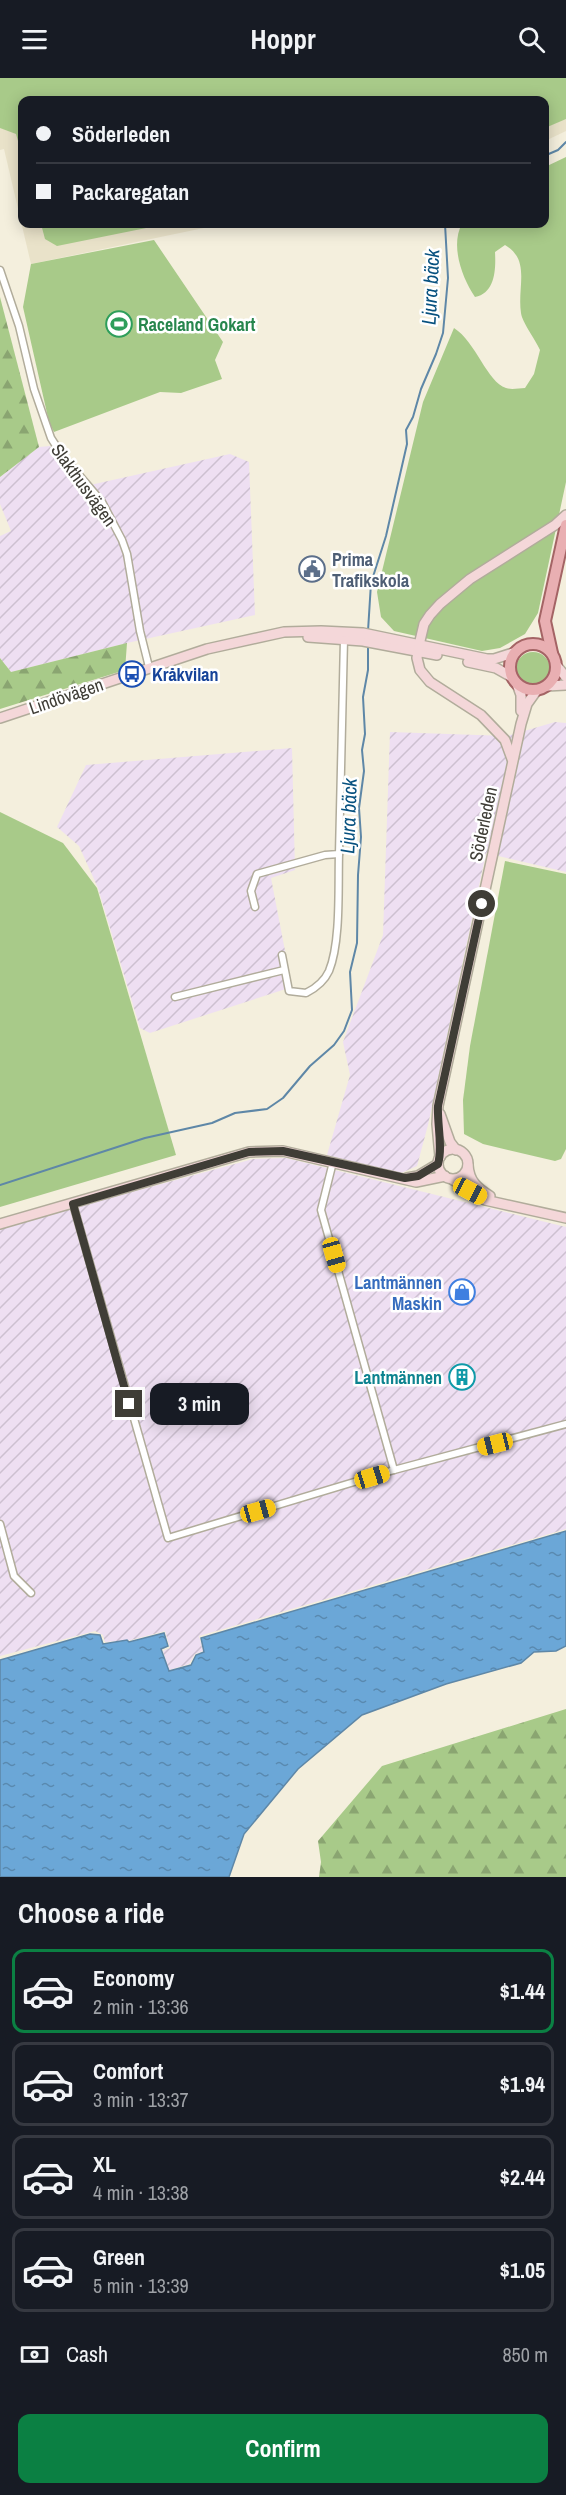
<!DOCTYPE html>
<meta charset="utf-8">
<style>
body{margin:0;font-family:"Archivo Narrow",sans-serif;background:#20242c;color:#f1f3f6;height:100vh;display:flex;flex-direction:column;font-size:22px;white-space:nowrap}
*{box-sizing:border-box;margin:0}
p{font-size:20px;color:#9ea1a6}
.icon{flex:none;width:33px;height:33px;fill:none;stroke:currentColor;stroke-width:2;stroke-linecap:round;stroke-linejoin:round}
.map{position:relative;height:1799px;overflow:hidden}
.drawer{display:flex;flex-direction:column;background:#171b24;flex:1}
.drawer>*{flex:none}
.hud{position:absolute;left:18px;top:18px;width:531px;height:132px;border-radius:12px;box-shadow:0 3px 15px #0003;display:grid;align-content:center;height:132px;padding:0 18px;background:#171b24}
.end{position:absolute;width:27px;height:27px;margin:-14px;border:8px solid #3f3d36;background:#fff;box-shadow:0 0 0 3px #fff}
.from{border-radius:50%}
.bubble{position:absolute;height:42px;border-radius:12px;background:#171b24;box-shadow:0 3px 15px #0003;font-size:20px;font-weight:700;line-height:42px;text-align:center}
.car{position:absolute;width:18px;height:36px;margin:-18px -9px;border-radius:8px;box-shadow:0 0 4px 2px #0007;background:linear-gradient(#f5c518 24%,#345 0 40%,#f5c518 0 76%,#345 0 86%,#f5c518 0)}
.hud b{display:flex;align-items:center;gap:21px;height:57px;font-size:22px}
.hud b+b{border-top:2px solid #363941}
.hud i{width:15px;height:15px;background:#f1f3f6}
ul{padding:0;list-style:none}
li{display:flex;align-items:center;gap:18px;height:84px;margin:0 12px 9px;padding:0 6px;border:3px solid #363941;border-radius:12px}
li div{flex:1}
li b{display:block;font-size:22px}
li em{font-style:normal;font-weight:700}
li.selected{border-color:#0b8043}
li>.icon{width:54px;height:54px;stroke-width:1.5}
h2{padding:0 18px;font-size:27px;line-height:72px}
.pay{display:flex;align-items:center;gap:15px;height:66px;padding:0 18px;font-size:22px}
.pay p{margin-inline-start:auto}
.button{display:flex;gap:12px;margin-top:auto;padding:12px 18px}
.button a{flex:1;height:69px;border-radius:12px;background:#0b8043;color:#fff;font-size:24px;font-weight:700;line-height:69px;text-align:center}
header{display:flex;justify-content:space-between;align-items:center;height:78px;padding:0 18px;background:#171b24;font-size:27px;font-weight:700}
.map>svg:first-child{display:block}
.built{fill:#e9e2c9}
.industrial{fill:url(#industrial-furrows)}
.green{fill:#a8ca89}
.forest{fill:url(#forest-firs)}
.water{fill:url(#water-ripples);stroke:#5e87a7;stroke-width:1.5}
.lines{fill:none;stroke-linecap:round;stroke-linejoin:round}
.stream{stroke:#5e87a7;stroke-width:2}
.street-casing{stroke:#b1ac9b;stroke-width:9}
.secondary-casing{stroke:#b1ac9b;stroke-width:12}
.primary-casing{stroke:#a46465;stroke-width:14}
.street{stroke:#fff;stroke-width:6}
.secondary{stroke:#f4d7d9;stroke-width:9}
.primary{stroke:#e9afb2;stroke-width:10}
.route{stroke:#3f3d36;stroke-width:8}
.labels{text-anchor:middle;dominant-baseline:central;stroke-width:5;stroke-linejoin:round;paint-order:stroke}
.leisure-label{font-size:18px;font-weight:bold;fill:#27864d;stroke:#fff;text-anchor:start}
.street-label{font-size:18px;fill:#3f3d36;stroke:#fff}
.service-label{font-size:18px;font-weight:bold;fill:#4e5e75;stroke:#fff;text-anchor:start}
.transit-label{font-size:18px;font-weight:bold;fill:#164399;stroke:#fff;text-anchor:start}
.shop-label{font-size:18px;font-weight:bold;fill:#366cbe;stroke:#fff;text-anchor:end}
.culture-label{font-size:18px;font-weight:bold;fill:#0d838f;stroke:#fff;text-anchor:end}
.water-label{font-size:20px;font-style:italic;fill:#07517f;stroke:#fff}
</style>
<header><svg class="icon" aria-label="menu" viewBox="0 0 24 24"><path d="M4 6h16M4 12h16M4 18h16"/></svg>Hoppr<svg class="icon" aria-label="search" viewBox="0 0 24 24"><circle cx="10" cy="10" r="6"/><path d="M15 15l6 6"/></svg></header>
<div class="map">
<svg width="566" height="1799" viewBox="0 0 566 1799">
<defs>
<pattern id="industrial-furrows" width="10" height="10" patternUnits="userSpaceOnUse" patternTransform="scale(1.5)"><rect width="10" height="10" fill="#eedff2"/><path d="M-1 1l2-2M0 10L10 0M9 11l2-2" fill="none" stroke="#cdc0d0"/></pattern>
<pattern id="forest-firs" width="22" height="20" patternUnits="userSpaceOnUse" patternTransform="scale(1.5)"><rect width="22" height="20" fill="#a8ca89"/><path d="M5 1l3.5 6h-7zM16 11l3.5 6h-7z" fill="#8aa571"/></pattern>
<pattern id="water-ripples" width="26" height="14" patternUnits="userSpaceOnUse" patternTransform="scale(1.5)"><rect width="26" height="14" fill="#6ba7d7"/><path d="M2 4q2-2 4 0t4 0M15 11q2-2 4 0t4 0" fill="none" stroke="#5989af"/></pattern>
</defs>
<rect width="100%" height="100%" fill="#f4efdd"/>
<polygon class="built" points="0,0 566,0 566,53 545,63 544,22 22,22 22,146 223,146 31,186 4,71 0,72"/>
<g class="industrial">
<polygon points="50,368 81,409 230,376 249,384 255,537 127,565 11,594 0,580 0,458 11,453 0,426 0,399 39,369"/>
<polygon points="555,644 566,645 566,794 486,775 428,1047 417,1088 399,1096 327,1077 350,997 343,964 383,857 390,654 507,658"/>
<polygon points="292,670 295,792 271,800 292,909 150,955 140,950 98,810 79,768 57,749 86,687"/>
<polygon points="286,1080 566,1149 566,1451 199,1558 203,1573 195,1576 189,1586 169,1592 163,1573 170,1570 165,1553 131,1562 105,1564 103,1557 95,1553 0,1578 0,1150 253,1081"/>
</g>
<g class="green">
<polygon points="0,0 566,0 566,41 545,50 544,22 22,22 22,77 16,56 0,50"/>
<path d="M566,79V404L538,535L525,556L500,570L482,573L394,553L381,539L377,514L423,324L454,250C476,264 487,304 506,310C512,312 519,310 525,310L534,296L540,272C535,261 522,244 521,235C517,209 531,182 505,167L495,174C496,192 495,215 475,219C462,200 450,167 462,146H544L545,89Z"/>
<polygon points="41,146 166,146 57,168 45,161"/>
<polygon points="154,162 223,264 215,282 222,301 181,315 160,314 54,354 49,344 23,229 31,186"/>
<circle cx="533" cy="591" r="17"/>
<polygon points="0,734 63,765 97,810 176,1077 0,1129"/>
<polygon points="505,783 566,796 566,1071 561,1081 555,1083 483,1066 464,1056 463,1022 470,968"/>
</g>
<g class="forest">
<polygon points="0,219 39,369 0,399"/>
<polygon points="127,565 125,592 0,631 0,580 11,594"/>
<polygon points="566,1631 566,1799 319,1799 321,1784 318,1763 382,1688"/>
</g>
<polygon class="water" points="566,1453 566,1568 556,1573 534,1574 521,1585 446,1606 362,1637 298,1691 244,1756 229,1799 0,1799 0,1582 90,1556 100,1557 103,1566 127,1562 129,1564 164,1555 168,1568 161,1571 169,1593 191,1587 196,1577 204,1574 201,1560"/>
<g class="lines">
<g class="stream">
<polyline points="544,78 558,72 566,64"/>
<polyline points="368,553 371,505 386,458 407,366 406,352 413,339 421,311 436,276 443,255 448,200 445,146"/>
<polyline points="0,1107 145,1060 212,1045 235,1035 267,1031 283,1020 310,988 334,967 344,953 352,932 350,894 357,865 358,797 361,759 359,730 364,693 362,672 365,656 363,619 368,592 368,568"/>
</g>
<g class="street-casing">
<g id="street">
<polyline points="0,192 19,248 34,311 51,360 62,377 102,424 122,462 127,476 140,553 149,589"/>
<polyline points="255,829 251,813 257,796 325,777 339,776 344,561"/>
<path d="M282,877L289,913L306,915C316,910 324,904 329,893C341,864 338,808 339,776"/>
<polyline points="175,919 284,892"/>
<polyline points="333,1084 321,1132 394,1392"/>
<polyline points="73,1126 168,1460 394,1392 566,1346"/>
<polyline points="0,1446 14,1498 31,1515"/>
</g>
</g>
<g class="secondary-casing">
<g id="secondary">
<polyline points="308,559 363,563 437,577"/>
<polyline points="468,584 496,590 512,599"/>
<polyline points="556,587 566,599"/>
<polyline points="517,606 521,617 521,633"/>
<polyline points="547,608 566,607"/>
<polyline points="0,640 207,571 284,554 321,553 363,555 487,581 494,581 516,574"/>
<polyline points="512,681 505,662 481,637 430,604 420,592 417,580 419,567 424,546 430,537 440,526 470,501 555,447 566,437"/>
<polyline points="440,1036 450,1064 456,1072"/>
<circle cx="453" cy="1086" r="15"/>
<polyline points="440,1079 437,1046 438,1028 521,646 527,626 537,612"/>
<path d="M468,1087C469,1103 477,1110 490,1118"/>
<polyline points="407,1100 418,1098 438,1086"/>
<polyline points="453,1102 485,1122 566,1140"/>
<polyline points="0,1146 249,1074 283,1073 416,1104 445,1098"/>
</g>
</g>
<g class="primary-casing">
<g id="primary">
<circle cx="533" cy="589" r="23"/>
<polyline points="552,575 545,543 566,447"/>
</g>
</g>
<use href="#street" class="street"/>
<use href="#secondary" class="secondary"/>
<use href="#primary" class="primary"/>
</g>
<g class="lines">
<path class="route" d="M129,1326L73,1126L249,1074L283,1073L405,1100L418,1098L438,1086C443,1069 437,1046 438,1028L482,826"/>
</g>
<defs>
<g id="stadium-ring" transform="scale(1.35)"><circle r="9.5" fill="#fff" stroke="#2e9e5b" stroke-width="1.5"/><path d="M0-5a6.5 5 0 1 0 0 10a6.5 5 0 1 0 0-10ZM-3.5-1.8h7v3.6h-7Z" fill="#2e9e5b"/></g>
<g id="civic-ring" transform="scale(1.35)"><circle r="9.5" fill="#fff" stroke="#5c6f8a" stroke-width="1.5"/><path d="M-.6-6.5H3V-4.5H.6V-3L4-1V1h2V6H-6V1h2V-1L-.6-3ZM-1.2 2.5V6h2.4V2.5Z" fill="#5c6f8a"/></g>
<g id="bus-ring" transform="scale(1.35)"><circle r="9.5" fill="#fff" stroke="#1a4fb4" stroke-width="1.5"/><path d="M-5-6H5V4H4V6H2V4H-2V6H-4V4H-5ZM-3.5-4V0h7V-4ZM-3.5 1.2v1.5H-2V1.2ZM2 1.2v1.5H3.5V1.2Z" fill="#1a4fb4"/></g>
<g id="shop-ring" transform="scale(1.35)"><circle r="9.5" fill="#fff" stroke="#3f7fe0" stroke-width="1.5"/><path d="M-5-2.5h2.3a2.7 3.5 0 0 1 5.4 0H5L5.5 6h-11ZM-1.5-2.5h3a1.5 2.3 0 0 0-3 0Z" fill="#3f7fe0"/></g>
<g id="building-ring" transform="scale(1.35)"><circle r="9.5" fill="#fff" stroke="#0f9aa8" stroke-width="1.5"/><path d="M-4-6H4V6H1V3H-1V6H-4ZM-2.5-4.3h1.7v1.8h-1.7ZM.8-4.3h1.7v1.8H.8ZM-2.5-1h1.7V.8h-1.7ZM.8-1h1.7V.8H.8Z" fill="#0f9aa8"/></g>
</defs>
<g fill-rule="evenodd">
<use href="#stadium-ring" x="119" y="246"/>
<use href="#civic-ring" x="312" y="491"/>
<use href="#bus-ring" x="132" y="596"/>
<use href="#shop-ring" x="462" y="1214"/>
<use href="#building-ring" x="462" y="1299"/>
</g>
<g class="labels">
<g class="leisure-label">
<text x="138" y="246">Raceland Gokart</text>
</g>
<g class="street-label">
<text transform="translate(84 407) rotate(54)">Slakthusvägen</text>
<text transform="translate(66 618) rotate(-19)">Lindövägen</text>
<text transform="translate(483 746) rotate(-78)">Söderleden</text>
</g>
<g class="service-label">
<text x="332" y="481">Prima<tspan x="332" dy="21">Trafikskola</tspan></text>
</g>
<g class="transit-label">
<text x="152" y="596">Kråkvilan</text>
</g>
<g class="shop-label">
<text x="442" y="1204">Lantmännen<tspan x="442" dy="21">Maskin</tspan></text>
</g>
<g class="culture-label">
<text x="442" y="1299">Lantmännen</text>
</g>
<g class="water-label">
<text transform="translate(430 209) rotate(-87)">Ljura bäck</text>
<text transform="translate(348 738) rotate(-88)">Ljura bäck</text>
</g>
</g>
</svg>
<i class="end from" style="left:482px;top:826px"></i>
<i class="end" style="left:129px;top:1326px"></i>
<div class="bubble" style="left:150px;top:1305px;width:99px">3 min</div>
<i class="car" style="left:470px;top:1113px;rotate:118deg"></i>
<i class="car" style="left:334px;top:1177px;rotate:164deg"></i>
<i class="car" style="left:495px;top:1366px;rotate:256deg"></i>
<i class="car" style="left:372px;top:1399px;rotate:73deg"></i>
<i class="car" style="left:258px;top:1433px;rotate:74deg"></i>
<div class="hud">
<b><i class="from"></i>Söderleden</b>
<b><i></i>Packaregatan</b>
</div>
</div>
<section class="drawer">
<h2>Choose a ride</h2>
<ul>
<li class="selected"><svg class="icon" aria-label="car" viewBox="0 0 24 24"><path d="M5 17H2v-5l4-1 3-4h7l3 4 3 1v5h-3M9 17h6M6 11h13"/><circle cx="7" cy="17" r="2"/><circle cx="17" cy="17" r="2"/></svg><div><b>Economy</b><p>2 min · 13:36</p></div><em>$1.44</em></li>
<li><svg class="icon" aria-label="car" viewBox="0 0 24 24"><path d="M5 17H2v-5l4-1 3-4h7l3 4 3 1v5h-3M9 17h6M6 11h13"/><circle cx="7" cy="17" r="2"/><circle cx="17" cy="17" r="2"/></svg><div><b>Comfort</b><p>3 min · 13:37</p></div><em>$1.94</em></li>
<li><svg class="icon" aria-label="car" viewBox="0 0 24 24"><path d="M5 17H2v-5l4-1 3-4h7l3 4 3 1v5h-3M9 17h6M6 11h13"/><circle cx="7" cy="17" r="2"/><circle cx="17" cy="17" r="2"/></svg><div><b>XL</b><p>4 min · 13:38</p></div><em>$2.44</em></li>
<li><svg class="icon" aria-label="car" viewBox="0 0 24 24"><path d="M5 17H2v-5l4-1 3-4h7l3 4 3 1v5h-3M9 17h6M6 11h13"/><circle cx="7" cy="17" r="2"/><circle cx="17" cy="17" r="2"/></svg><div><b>Green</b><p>5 min · 13:39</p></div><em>$1.05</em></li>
</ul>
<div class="pay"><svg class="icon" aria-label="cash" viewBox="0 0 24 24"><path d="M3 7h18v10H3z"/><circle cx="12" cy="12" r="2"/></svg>Cash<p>850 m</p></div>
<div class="button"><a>Confirm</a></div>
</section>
